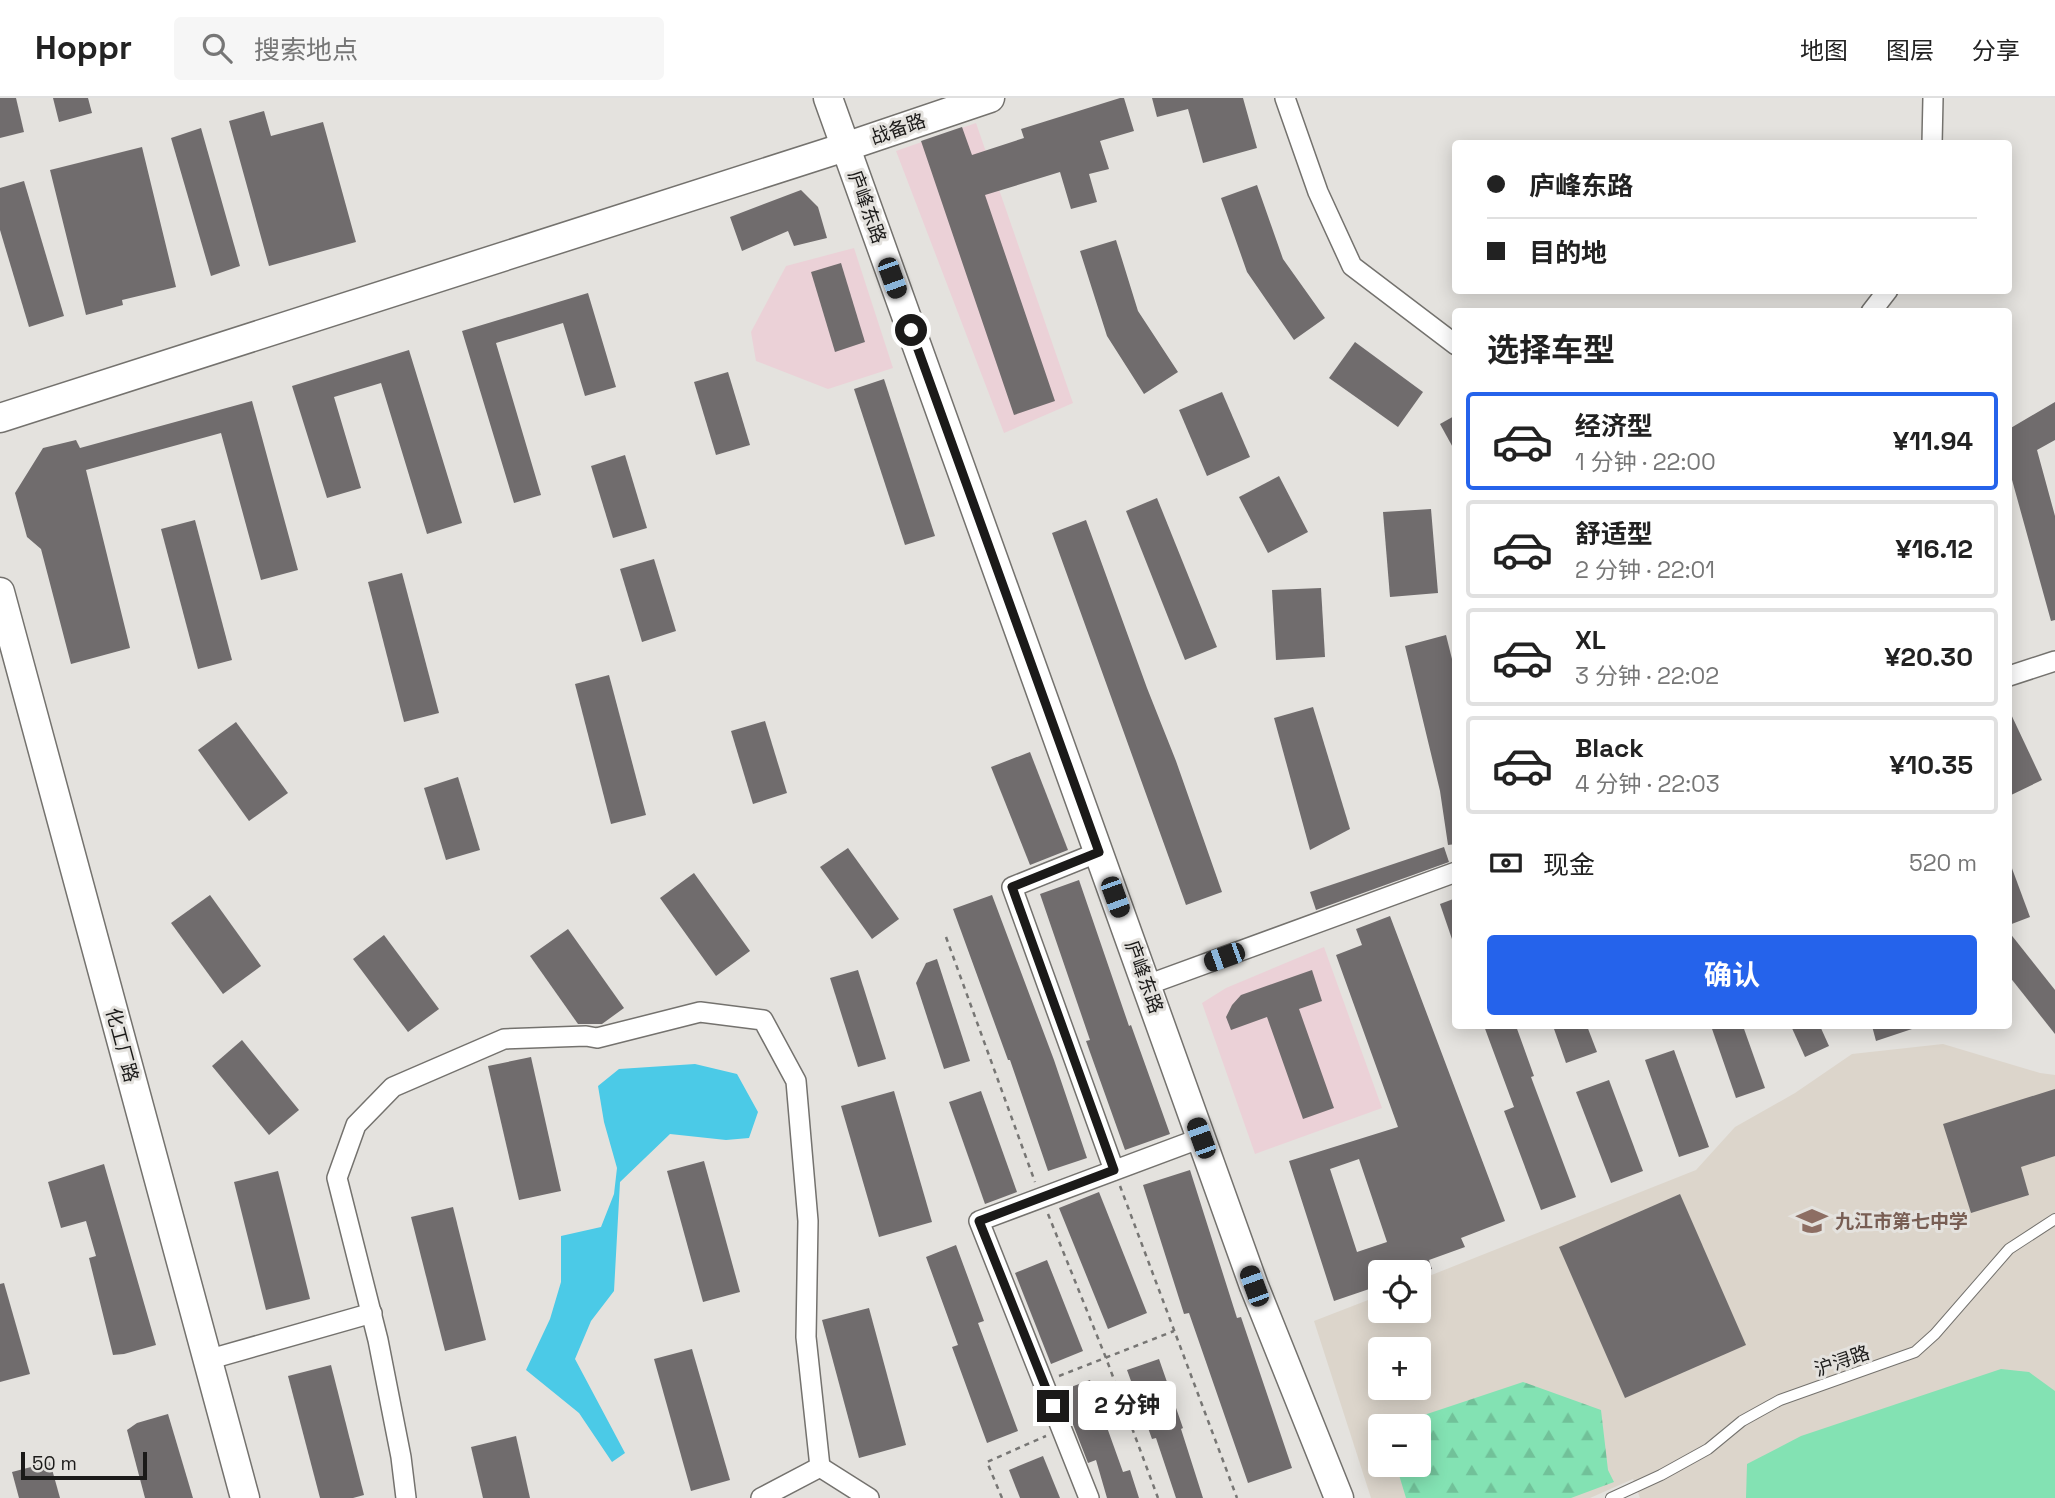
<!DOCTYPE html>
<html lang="zh">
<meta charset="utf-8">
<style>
body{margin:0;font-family:"Space Grotesk","Noto Sans SC",sans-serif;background:#f6f6f6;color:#222;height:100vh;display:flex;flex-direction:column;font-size:26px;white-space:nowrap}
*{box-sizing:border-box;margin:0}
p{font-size:23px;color:#767676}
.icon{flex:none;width:38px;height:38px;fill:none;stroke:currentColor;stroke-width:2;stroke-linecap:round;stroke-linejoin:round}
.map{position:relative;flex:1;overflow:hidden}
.details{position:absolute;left:1452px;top:210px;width:560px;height:721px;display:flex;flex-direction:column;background:#fff;border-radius:7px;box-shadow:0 4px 18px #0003}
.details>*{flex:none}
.banner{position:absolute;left:1452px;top:42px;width:560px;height:154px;border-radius:7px;box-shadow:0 4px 18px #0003;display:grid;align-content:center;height:154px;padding:0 35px;background:#fff}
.fabs{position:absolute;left:1368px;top:1162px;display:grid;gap:14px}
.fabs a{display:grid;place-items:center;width:63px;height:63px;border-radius:7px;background:#fff;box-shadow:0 4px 18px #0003;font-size:35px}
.scale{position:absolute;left:21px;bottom:18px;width:126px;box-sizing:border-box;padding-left:7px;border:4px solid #1b1a19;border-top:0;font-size:19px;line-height:24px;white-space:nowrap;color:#1b1a19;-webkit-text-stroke:5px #e4e2de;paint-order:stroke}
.end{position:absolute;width:32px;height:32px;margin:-16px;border:9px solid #1b1a19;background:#fff;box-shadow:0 0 0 4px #fff}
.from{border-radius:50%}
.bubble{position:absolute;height:49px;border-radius:7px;background:#fff;box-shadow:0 4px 18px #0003;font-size:23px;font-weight:700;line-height:49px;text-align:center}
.car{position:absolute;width:21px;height:42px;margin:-21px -10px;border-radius:9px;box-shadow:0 0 5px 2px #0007;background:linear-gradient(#222 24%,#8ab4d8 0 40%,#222 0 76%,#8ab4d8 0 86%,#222 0)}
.banner b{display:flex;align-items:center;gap:24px;height:66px;font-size:26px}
.banner b+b{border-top:2px solid #e0e0e0}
.banner i{width:18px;height:18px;background:#222}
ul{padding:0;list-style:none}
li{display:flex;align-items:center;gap:21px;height:98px;margin:0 14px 10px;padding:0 21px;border:4px solid #e0e0e0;border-radius:7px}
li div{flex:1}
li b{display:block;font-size:26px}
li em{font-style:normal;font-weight:700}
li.active{border-color:#2563eb}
li>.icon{width:63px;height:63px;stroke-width:1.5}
h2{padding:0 35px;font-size:32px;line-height:84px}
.pay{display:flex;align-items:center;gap:18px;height:77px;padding:0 35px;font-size:26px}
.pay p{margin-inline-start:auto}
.primary-button{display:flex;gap:14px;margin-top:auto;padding:14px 35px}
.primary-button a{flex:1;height:80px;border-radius:7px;background:#2563eb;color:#fff;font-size:28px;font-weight:700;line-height:80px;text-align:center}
header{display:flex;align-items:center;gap:42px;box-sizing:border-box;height:98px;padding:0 35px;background:#fff;border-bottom:2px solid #e0e0e0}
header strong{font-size:33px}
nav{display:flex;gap:38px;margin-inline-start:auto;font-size:24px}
.search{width:490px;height:63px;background:#f6f6f6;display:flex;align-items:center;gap:18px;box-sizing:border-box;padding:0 24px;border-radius:7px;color:#767676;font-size:26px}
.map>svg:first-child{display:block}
.commercial{fill:#ebd1d7}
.built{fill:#dcd5cb;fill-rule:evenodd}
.grass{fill:#83e2b3}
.forest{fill:url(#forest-firs)}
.water{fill:#4bcae7}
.building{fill:#706c6d;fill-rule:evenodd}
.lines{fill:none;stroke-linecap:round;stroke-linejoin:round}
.lane-casing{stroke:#74726e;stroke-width:12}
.street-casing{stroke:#74726e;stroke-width:22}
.secondary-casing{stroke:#74726e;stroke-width:31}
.path{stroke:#777674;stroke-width:2.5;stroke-dasharray:5 5;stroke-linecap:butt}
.lane{stroke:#fff;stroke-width:10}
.street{stroke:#fff;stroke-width:19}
.secondary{stroke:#fff;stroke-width:28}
.route{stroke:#1b1a19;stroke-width:9}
.labels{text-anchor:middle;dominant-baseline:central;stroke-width:6;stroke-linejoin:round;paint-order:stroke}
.street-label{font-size:19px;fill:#1b1a19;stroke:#e4e2de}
.education-label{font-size:19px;font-weight:bold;fill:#785e54;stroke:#e4e2de;text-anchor:start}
</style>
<header>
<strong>Hoppr</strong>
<div class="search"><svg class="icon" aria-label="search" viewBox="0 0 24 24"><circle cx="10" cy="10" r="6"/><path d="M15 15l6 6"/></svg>搜索地点</div>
<nav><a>地图</a><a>图层</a><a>分享</a></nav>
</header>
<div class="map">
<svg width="2055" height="1400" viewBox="0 0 2055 1400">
<defs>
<pattern id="forest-firs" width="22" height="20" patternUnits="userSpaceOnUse" patternTransform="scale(1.75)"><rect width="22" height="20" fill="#83e2b3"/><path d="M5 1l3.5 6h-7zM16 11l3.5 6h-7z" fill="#71c199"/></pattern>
</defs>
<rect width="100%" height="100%" fill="#e4e2de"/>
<g class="commercial">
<polygon points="976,25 1073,305 1004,335 896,53"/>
<polygon points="854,150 893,270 828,291 756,263 751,234 786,168"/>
<polygon points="1324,849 1382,1010 1255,1056 1202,905 1226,890"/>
</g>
<path class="built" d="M1943,946L2040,975L2055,977V1400H1640L1633,1381L1590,1400H1371L1314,1223L1381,1197V1213H1419V1182L1696,1072L1735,1029L1795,995L1852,956ZM1381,1251H1419V1290H1381ZM1381,1328H1419V1367H1381Z"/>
<polygon class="grass" points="2001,1271 2029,1274 2055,1293 2055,1400 1746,1400 1747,1366 1801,1338"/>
<polygon class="forest" points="1523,1284 1601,1312 1608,1372 1614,1384 1571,1400 1406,1400 1396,1367 1419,1367 1419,1328 1391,1328"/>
<polygon class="water" points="695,966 737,976 758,1014 749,1040 726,1042 670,1036 620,1084 614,1193 591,1223 575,1261 625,1355 612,1364 579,1315 526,1272 550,1221 561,1184 561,1138 601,1129 614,1096 617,1070 604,1024 598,988 619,971"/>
<g class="building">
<polygon points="0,0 16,0 24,34 0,40"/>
<polygon points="53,0 88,0 92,15 59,24"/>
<polygon points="1120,0 1124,0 1134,33 1100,43 1109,71 1089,76 1097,104 1071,111 1060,74 985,97 1055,303 1014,317 921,43 962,29 972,57 1024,40 1021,31"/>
<polygon points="1152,0 1243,0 1257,50 1203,65 1188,11 1157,19"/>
<polygon points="264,13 271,38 323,24 356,144 269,168 229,23"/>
<polygon points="201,30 240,168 211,178 171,40"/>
<polygon points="142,49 176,189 122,202 123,207 86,217 50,72"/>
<polygon points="24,83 64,218 29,229 0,132 0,90"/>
<polygon points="1257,87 1283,161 1325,220 1294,242 1247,174 1221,100"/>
<polygon points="801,92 818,109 827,140 794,148 788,133 742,153 730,119"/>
<polygon points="1116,142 1138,213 1178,274 1144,296 1107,238 1080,153"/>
<polygon points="841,165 865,244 835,254 811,174"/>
<polygon points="588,195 616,289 585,298 563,225 496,245 541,397 514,405 462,233"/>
<polygon points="1355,244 1423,294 1398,329 1329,280"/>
<polygon points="409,252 462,425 427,436 381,285 334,299 361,390 327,400 292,288"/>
<polygon points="728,274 750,347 716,357 694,284"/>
<polygon points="884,281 935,438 905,447 854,291"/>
<polygon points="1222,294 1250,359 1207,378 1179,312"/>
<polygon points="252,303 298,472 261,482 221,335 86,372 130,550 71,566 41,451 27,439 15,395 43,350 76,342 80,350"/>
<polygon points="2055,304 2055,342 2037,352 2055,418 2055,522 2051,523 2009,371 2009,331"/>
<polygon points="1456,317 1456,355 1440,326"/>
<polygon points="625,357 647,430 613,440 591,368"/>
<polygon points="1279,378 1308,434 1268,455 1239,399"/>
<polygon points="1157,400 1217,549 1185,562 1126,413"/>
<polygon points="1431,411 1438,495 1390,499 1383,414"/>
<polygon points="195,422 232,562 198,571 161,431"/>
<polygon points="1086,422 1147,590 1176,663 1222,794 1186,807 1052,435"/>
<polygon points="654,461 676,533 642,544 620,471"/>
<polygon points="402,475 439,615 404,624 368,484"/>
<polygon points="1321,490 1325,559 1276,562 1272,492"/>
<polygon points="1446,537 1456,577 1456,746 1448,747 1440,693 1405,548"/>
<polygon points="609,577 646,717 611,726 575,586"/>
<polygon points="1313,609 1350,731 1310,752 1274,620"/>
<polygon points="2009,612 2042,682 2009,698"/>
<polygon points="765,623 787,695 753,706 731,633"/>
<polygon points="236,624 288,695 249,723 198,652"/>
<polygon points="1030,654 1068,752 1030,767 991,669"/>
<polygon points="458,679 480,752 446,762 424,690"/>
<polygon points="1444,749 1449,764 1316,812 1310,794"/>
<polygon points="848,750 899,821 872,841 820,769"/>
<polygon points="2010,765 2030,819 2009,827 2009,766"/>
<polygon points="694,775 750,853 716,878 660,800"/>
<polygon points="1079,782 1129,928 1131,927 1170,1036 1125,1052 1086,943 1090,942 1040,796"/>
<polygon points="210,797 261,868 223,896 171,825"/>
<polygon points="992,797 1054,962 1087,1060 1048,1073 1010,962 1008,962 953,811"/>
<polygon points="1456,800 1456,846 1454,847 1440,806"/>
<path d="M1390,818L1505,1123L1461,1140L1465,1149L1429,1162L1432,1171L1421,1174H1381V1187L1334,1203L1289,1063L1398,1029L1336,857L1362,847L1356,831ZM1359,1061L1387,1144L1357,1154L1330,1071Z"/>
<polygon points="568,831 624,910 602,926 578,926 530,858"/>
<polygon points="2009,834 2055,892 2055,936 2009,878"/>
<polygon points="384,837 439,911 408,934 353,861"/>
<polygon points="937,861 970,963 944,971 916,885 926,865"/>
<polygon points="858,872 886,961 858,969 830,880"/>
<polygon points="1312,872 1322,903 1299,911 1334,1010 1303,1021 1267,919 1231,932 1226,919 1232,907 1241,897"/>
<polygon points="1484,928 1516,928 1534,978 1531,979 1576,1099 1541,1112 1504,1013 1514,1009"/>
<polygon points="1553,928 1587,928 1597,954 1566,965"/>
<polygon points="1711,928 1743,928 1765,990 1736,1000"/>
<polygon points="1791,928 1820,928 1829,948 1805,959"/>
<polygon points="1872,928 1914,928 1915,930 1876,943"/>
<polygon points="242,942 299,1012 269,1037 212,968"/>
<polygon points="1674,952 1709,1049 1679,1059 1645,962"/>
<polygon points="531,959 561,1093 519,1102 488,968"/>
<polygon points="1609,982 1643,1073 1611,1085 1576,994"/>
<polygon points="2055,991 2055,1058 2021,1069 2029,1097 1971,1115 1943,1026"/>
<polygon points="894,993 932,1124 879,1139 841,1008"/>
<polygon points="981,993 1017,1094 985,1106 949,1004"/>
<polygon points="704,1063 740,1194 703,1204 667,1073"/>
<polygon points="104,1066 156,1247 124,1256 113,1257 89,1160 96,1158 86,1123 61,1130 48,1084"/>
<polygon points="1190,1072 1237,1220 1241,1219 1292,1370 1248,1385 1189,1215 1184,1216 1143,1087"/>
<polygon points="278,1073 310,1201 266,1212 234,1084"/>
<polygon points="1099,1094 1147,1215 1108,1231 1059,1110"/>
<polygon points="1680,1096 1746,1247 1625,1300 1559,1149"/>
<polygon points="453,1109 486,1242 445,1253 411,1119"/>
<polygon points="956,1147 984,1223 978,1225 1018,1333 987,1345 952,1249 958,1247 926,1159"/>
<polygon points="1047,1162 1083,1253 1051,1266 1015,1175"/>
<polygon points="4,1185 30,1276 0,1284 0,1186"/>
<polygon points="869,1210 906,1347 859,1360 822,1222"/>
<polygon points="692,1251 730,1382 691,1393 654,1261"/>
<polygon points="1159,1261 1183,1330 1181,1331 1203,1400 1176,1400 1156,1340 1152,1341 1127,1272"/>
<polygon points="331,1267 364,1397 353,1400 320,1400 288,1278"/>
<polygon points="1090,1282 1123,1374 1130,1372 1139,1400 1107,1400 1096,1362 1088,1365 1060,1293"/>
<polygon points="168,1316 193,1400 145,1400 127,1332 137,1325"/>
<polygon points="516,1338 530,1400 483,1400 471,1349"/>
<polygon points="1043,1358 1060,1400 1020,1400 1009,1372"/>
<polygon points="50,1364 60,1400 19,1400 12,1374"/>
</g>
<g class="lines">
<g class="lane-casing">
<polyline id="lane" points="1611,1400 1661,1377 1708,1351 1742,1323 1780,1302 1915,1254 1935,1236 2009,1151 2055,1121"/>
</g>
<g class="street-casing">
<g id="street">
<polyline points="1285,0 1318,94 1352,168 1456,247"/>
<polyline points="1932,46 1933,0"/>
<polyline points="1871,214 1888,192"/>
<polyline points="2009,578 2055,563"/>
<polyline points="1099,754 1012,789 1114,1072"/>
<polyline points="1147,887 1456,774"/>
<polyline points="207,1262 372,1215"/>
<polyline points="820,1369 869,1400"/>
<polyline points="406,1400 401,1359 378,1242 337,1080 356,1027 393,989 504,941 586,938 597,940 700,914 763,922 796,983 808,1123 806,1239 820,1369"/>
<polyline points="761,1400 820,1369"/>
<polyline points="1089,1400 979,1123 1201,1040"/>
</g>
</g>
<g class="secondary-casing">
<g id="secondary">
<polyline points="828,0 1254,1188 1339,1400"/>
<polyline points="0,320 845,49 990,0"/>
<polyline points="0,494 245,1400"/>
</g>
</g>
<g class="path">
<polyline points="946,839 1035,1084"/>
<polyline points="1120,1088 1237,1400"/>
<polyline points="1048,1116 1106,1260 1158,1400"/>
<polyline points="1059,1278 1174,1233"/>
<polyline points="1002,1400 987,1364 1046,1338"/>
</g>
<use href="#lane" class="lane"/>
<use href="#street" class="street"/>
<use href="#secondary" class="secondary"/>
</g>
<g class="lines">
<polyline class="route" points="911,232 1099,754 1012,789 1114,1072 979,1123 1053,1308"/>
</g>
<defs>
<g id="school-bare" transform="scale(2.415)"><path d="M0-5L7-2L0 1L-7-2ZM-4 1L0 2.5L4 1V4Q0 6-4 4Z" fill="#8d6e63" stroke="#e4e2de" stroke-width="2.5" paint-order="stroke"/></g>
</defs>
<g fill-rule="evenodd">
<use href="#school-bare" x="1812" y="1123"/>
</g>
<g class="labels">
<g class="street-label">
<text transform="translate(898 31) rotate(-19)">战备路</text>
<text transform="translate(867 109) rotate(70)">庐峰东路</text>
<text transform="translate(1144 879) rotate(70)">庐峰东路</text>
<text transform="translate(122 947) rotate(75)">化工厂路</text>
<text transform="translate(1842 1263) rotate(-19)">沪浔路</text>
</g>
<g class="education-label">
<text x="1835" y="1123">九江市第七中学</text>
</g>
</g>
</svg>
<div class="fabs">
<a><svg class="icon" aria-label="locate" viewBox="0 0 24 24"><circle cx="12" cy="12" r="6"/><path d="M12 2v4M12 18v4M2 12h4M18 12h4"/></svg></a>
<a>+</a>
<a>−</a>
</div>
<div class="scale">50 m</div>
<i class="end from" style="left:911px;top:232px"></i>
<i class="end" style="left:1053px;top:1308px"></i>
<div class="bubble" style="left:1078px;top:1283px;width:98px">2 分钟</div>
<i class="car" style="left:892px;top:180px;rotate:160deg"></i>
<i class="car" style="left:1115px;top:799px;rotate:160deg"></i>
<i class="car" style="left:1224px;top:859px;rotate:250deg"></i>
<i class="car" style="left:1201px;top:1040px;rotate:340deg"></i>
<i class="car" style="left:1254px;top:1188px;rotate:340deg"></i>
<div class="banner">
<b><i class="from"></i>庐峰东路</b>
<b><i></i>目的地</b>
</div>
<section class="details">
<h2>选择车型</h2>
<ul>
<li class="active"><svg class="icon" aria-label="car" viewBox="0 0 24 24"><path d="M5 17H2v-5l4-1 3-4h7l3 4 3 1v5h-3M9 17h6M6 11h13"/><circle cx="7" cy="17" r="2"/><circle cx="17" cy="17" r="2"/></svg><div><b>经济型</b><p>1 分钟 · 22:00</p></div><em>¥11.94</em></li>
<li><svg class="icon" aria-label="car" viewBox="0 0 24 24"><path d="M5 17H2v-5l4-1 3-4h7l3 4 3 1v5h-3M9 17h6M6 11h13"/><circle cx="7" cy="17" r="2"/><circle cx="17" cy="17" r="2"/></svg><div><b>舒适型</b><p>2 分钟 · 22:01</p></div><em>¥16.12</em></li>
<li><svg class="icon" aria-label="car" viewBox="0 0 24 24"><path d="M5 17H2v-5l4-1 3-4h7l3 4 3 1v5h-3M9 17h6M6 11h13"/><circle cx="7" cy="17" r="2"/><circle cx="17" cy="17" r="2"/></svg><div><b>XL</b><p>3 分钟 · 22:02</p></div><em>¥20.30</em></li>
<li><svg class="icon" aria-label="car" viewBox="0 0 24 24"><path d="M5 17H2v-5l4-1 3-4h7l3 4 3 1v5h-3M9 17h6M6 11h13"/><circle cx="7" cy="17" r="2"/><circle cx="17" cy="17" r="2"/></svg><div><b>Black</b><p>4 分钟 · 22:03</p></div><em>¥10.35</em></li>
</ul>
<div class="pay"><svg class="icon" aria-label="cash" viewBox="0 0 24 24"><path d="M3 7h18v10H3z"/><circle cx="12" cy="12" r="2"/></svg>现金<p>520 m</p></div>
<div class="primary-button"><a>确认</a></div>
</section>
</div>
